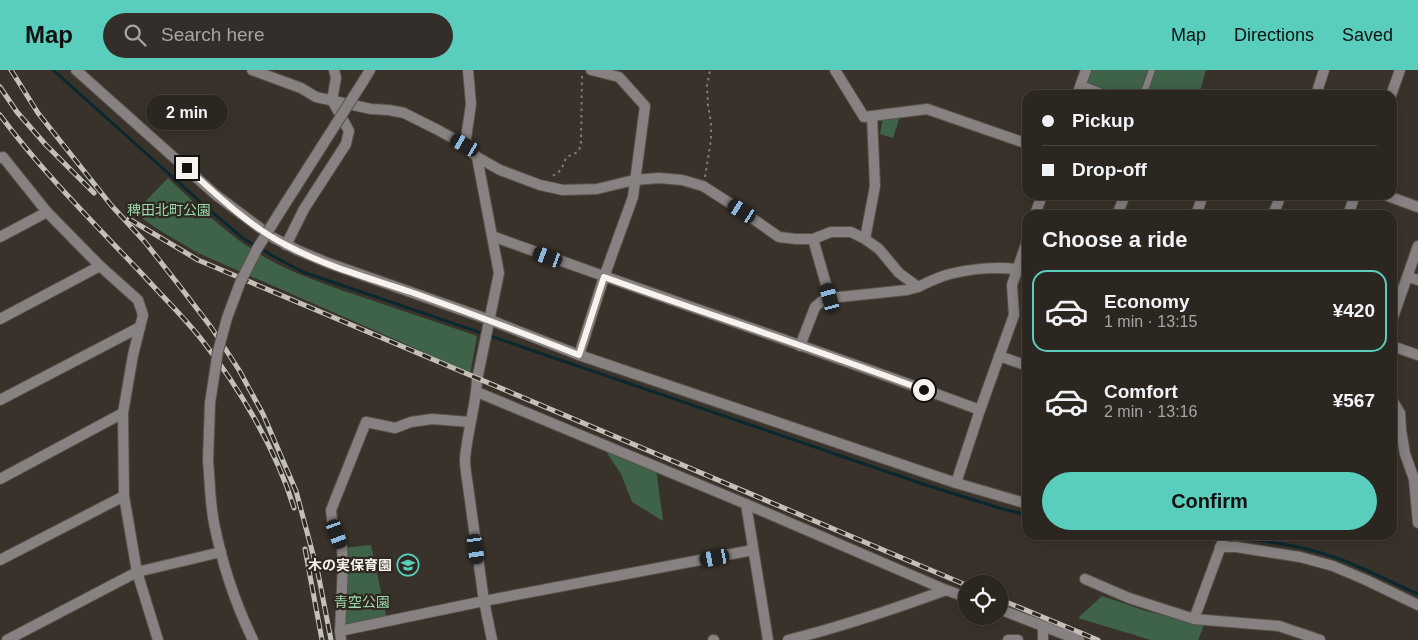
<!DOCTYPE html>
<meta charset="utf-8">
<style>
body{margin:0;font-family:Helvetica,"Noto Sans JP",sans-serif;background:#332e29;color:#f1f3f6;height:100vh;display:flex;flex-direction:column;font-size:19px;white-space:nowrap}
*{box-sizing:border-box;margin:0}
p{font-size:16px;color:#a6a5a5}
.icon{flex:none;width:28px;height:28px;fill:none;stroke:currentColor;stroke-width:2;stroke-linecap:round;stroke-linejoin:round}
.map{position:relative;flex:1;overflow:hidden}
.sheet{position:absolute;left:1022px;top:140px;width:375px;height:330px;display:flex;flex-direction:column;background:#2b2620;border-radius:15px;box-shadow:0 2px 12px #0003,0 0 0 1px #47433e}
.sheet>*{flex:none}
.guide{position:absolute;left:1022px;top:20px;width:375px;height:110px;border-radius:15px;box-shadow:0 2px 12px #0003,0 0 0 1px #47433e;display:grid;align-content:center;height:110px;padding:0 20px;background:#2b2620}
.tools{position:absolute;left:958px;top:505px;display:grid;gap:10px}
.tools a{display:grid;place-items:center;width:50px;height:50px;border-radius:50%;background:#2b2620;box-shadow:0 2px 12px #0003,0 0 0 1px #47433e;font-size:25px}
.end{position:absolute;width:22px;height:22px;margin:-11px;border:6px solid #f7f2ed;background:#111;box-shadow:0 0 0 2px #111}
.from{border-radius:50%}
.bubble{position:absolute;height:35px;border-radius:18px;background:#2b2620;box-shadow:0 2px 12px #0003,0 0 0 1px #47433e;font-size:16px;font-weight:700;line-height:35px;text-align:center}
.car{position:absolute;width:15px;height:30px;margin:-15px -8px;border-radius:6px;box-shadow:0 0 4px 1px #0007;background:linear-gradient(#222 24%,#8ab4d8 0 40%,#222 0 76%,#8ab4d8 0 86%,#222 0)}
.guide b{display:flex;align-items:center;gap:18px;height:48px;font-size:19px}
.guide b+b{border-top:1px solid #47433e}
.guide i{width:12px;height:12px;background:#f1f3f6}
ul{padding:0;list-style:none}
li{display:flex;align-items:center;gap:15px;height:82px;margin:0 10px 8px;padding:0 10px;border:2px solid transparent;border-radius:15px}
li div{flex:1}
li b{display:block;font-size:19px}
li em{font-style:normal;font-weight:700}
li.selected{border-color:#5acebd}
li>.icon{width:45px;height:45px;stroke-width:1.5}
h2{padding:0 20px;font-size:22px;line-height:60px}
.action{display:flex;gap:10px;margin-top:auto;padding:10px 20px}
.action a{flex:1;height:58px;border-radius:30px;background:#5acebd;color:#111;font-size:20px;font-weight:700;line-height:58px;text-align:center}
header{display:flex;align-items:center;gap:30px;box-sizing:border-box;height:70px;padding:0 25px;background:#5acebd;color:#111}
header strong{font-size:24px}
nav{display:flex;gap:28px;margin-inline-start:auto;font-size:18px}
.search{width:350px;height:45px;background:#332e29;display:flex;align-items:center;gap:12px;box-sizing:border-box;padding:0 18px;border-radius:28px;color:#a6a5a5;font-size:19px}
.map>svg:first-child{display:block}
.green{fill:#3e6349}
.lines{fill:none;stroke-linecap:round;stroke-linejoin:round}
.stream{stroke:#0a282f;stroke-width:3}
.service-casing{stroke:#575149;stroke-width:8}
.minor-casing{stroke:#575149;stroke-width:12}
.tertiary-casing{stroke:#575149;stroke-width:12}
.path{stroke:#837c76;stroke-width:2;stroke-dasharray:2.5 4;stroke-linecap:butt}
.service{stroke:#878181;stroke-width:6}
.minor{stroke:#878181;stroke-width:10}
.tertiary{stroke:#878181;stroke-width:10}
.rail-casing{stroke:#c4bfb9;stroke-width:5}
.rail{stroke:#2f2820;stroke-width:3;stroke-dasharray:9;stroke-linecap:butt}
.tertiary-bridge-casing{stroke:#575149;stroke-width:12;stroke-linecap:butt}
.tertiary-bridge{stroke:#878181;stroke-width:10}
.route{stroke:#f7f2ed;stroke-width:6}
.labels{text-anchor:middle;dominant-baseline:central;stroke-width:4.5;stroke-linejoin:round;paint-order:stroke}
.park-label{font-size:14px;fill:#9adaac;stroke:#2f2820}
.poi-label{font-size:14px;font-weight:bold;fill:#f7f2ed;stroke:#2f2820;text-anchor:end}
</style>
<header>
<strong>Map</strong>
<div class="search"><svg class="icon" aria-label="search" viewBox="0 0 24 24"><circle cx="10" cy="10" r="6"/><path d="M15 15l6 6"/></svg>Search here</div>
<nav><a>Map</a><a>Directions</a><a>Saved</a></nav>
</header>
<div class="map">
<svg width="1418" height="570" viewBox="0 0 1418 570">
<rect width="100%" height="100%" fill="#39322a"/>
<g class="green">
<polygon points="1086,0 1206,0 1199,25 1105,25 1081,16"/>
<polygon points="900,46 893,68 880,64 883,48"/>
<path d="M168,108C195,133 222,160 253,180C288,203 329,216 368,229C404,241 441,254 477,266L470,305L410,276L198,183L159,160L134,143Z"/>
<polygon points="601,374 656,398 663,451 632,432 621,404"/>
<polygon points="371,475 387,550 340,561 342,478"/>
<polygon points="1102,526 1146,541 1204,555 1198,570 1151,570 1078,548"/>
</g>
<g class="lines">
<g class="stream">
<polyline points="53,0 206,137 244,169 273,186 303,202 920,413 999,438 1028,445"/>
<path d="M1206,465C1249,469 1293,473 1334,487C1363,497 1390,512 1418,524"/>
</g>
<g class="service-casing">
<polyline id="service" points="1143,25 1152,0"/>
</g>
<g class="minor-casing">
<g id="minor">
<path d="M252,0L301,18L316,27L371,39L389,40L404,43L438,60L465,75L477,87L500,100L540,115L563,120L597,119L634,110L659,108L682,110L703,116L742,141L779,167L796,169H813L831,162H851L865,169L879,179L899,203L918,217C926,213 935,209 943,206C966,199 1005,194 1028,202"/>
<polyline points="835,0 864,47 927,39 1028,74"/>
<polyline points="1081,16 1104,25"/>
<polyline points="1077,25 1086,0"/>
<polyline points="1316,25 1324,0"/>
<polyline points="1391,25 1400,0"/>
<polyline points="465,75 471,34 468,0"/>
<path d="M477,87L499,203L477,310C476,336 467,362 465,389C465,396 466,403 467,409L484,531L492,570"/>
<polyline points="0,88 3,87 47,142 100,196 138,230 143,245 133,285 123,343 124,426 137,502 158,570"/>
<polyline points="1385,125 1418,137"/>
<polyline points="1035,145 1042,125"/>
<polyline points="1117,145 1125,125"/>
<polyline points="1196,145 1203,125"/>
<polyline points="1273,145 1281,125"/>
<polyline points="1348,145 1355,125"/>
<path d="M492,166C654,225 818,280 980,340"/>
<polyline points="0,167 47,142"/>
<polyline points="813,169 830,228"/>
<polyline points="865,169 875,116 872,46"/>
<polyline points="1408,207 1418,210"/>
<polyline points="0,249 100,196"/>
<polyline points="490,250 579,285 956,413 1028,434"/>
<polyline points="1392,250 1418,176"/>
<polyline points="800,276 815,237 822,231 830,228 907,220 918,217"/>
<polyline points="1392,276 1418,285"/>
<polyline points="579,285 604,207 633,127 645,36 619,7 591,0"/>
<polyline points="999,286 1028,296"/>
<polyline points="477,322 746,434 946,520 966,527"/>
<polyline points="0,330 140,257"/>
<polyline points="1392,330 1400,343 1401,360 1405,384 1414,409 1418,453"/>
<polyline points="0,409 123,343"/>
<polyline points="956,413 980,340 1014,245 1012,215 1028,168"/>
<polyline points="746,434 768,570"/>
<polyline points="1220,477 1236,477 1300,487 1333,496 1366,510 1418,535"/>
<polyline points="0,490 124,426"/>
<polyline points="1085,509 1129,528 1194,549 1279,556 1320,570"/>
<polyline points="999,539 1079,570"/>
<polyline points="1194,549 1225,465"/>
<polyline points="1043,557 1043,570"/>
<polyline points="340,561 484,531 753,480"/>
<polyline points="341,570 340,561 343,496 342,478 332,450 331,440 366,352 395,358 411,352 432,349 470,352"/>
<polyline points="713,570 714,570"/>
<path d="M788,570C841,557 894,539 946,520"/>
<polyline points="1008,570 1018,570"/>
</g>
</g>
<g class="tertiary-casing">
<g id="tertiary">
<polyline points="76,0 216,125 272,167 297,180 328,193 490,250"/>
<polyline points="364,10 370,0"/>
<polyline points="286,175 304,139 346,74 349,61 332,30 336,8 334,0"/>
<path d="M208,391C210,411 210,433 214,453C222,493 235,533 253,570"/>
<polyline points="7,570 137,502 221,482"/>
</g>
</g>
<g class="path">
<path d="M553,106L561,100C567,87 563,88 578,82L581,75L582,5"/>
<polyline points="705,107 711,70 711,53 708,35 707,16 710,0"/>
</g>
<use href="#service" class="service"/>
<use href="#minor" class="minor"/>
<use href="#tertiary" class="tertiary"/>
<g class="rail-casing">
<g id="rail">
<polyline points="11,0 38,43 111,135 145,172 178,214 211,257 239,300 263,344 296,421 318,503 331,570"/>
<polyline points="0,17 17,42 46,75 94,123"/>
<path d="M0,45C43,103 95,154 144,206C163,227 184,247 202,270C240,319 276,379 294,438"/>
<polyline points="129,149 198,190 966,515"/>
<polyline points="305,479 322,570"/>
<polyline points="999,529 1098,570"/>
</g>
</g>
<use href="#rail" class="rail"/>
<g class="tertiary-bridge-casing">
<polyline id="tertiary-bridge" points="208,391 210,333 218,281 227,248 240,213 257,179 278,145 364,10"/>
</g>
<use href="#tertiary-bridge" class="tertiary-bridge"/>
</g>
<g class="lines">
<path class="route" d="M187,98C218,126 249,156 286,175C325,196 369,208 411,222C467,242 523,263 579,285L604,207C710,245 818,280 924,320"/>
</g>
<defs>
<g id="school-ring" transform="scale(1.125)"><circle r="9.5" fill="#2f2820" stroke="#5acebd" stroke-width="1.5"/><path d="M0-5L7-2L0 1L-7-2ZM-4 1L0 2.5L4 1V4Q0 6-4 4Z" fill="#5acebd"/></g>
</defs>
<g fill-rule="evenodd">
<use href="#school-ring" x="408" y="495"/>
</g>
<g class="labels">
<g class="park-label">
<text x="169" y="140">稗田北町公園</text>
<text x="362" y="532">青空公園</text>
</g>
<g class="poi-label">
<text x="392" y="495">木の実保育園</text>
</g>
</g>
</svg>
<div class="tools">
<a><svg class="icon" aria-label="locate" viewBox="0 0 24 24"><circle cx="12" cy="12" r="6"/><path d="M12 2v4M12 18v4M2 12h4M18 12h4"/></svg></a>
</div>
<i class="end from" style="left:924px;top:320px"></i>
<i class="end" style="left:187px;top:98px"></i>
<div class="bubble" style="left:146px;top:25px;width:82px">2 min</div>
<i class="car" style="left:465px;top:75px;rotate:300deg"></i>
<i class="car" style="left:742px;top:141px;rotate:303deg"></i>
<i class="car" style="left:548px;top:187px;rotate:290deg"></i>
<i class="car" style="left:830px;top:228px;rotate:345deg"></i>
<i class="car" style="left:337px;top:464px;rotate:160deg"></i>
<i class="car" style="left:476px;top:479px;rotate:172deg"></i>
<i class="car" style="left:715px;top:488px;rotate:260deg"></i>
<div class="guide">
<b><i class="from"></i>Pickup</b>
<b><i></i>Drop-off</b>
</div>
<section class="sheet">
<h2>Choose a ride</h2>
<ul>
<li class="selected"><svg class="icon" aria-label="car" viewBox="0 0 24 24"><path d="M5 17H2v-5l4-1 3-4h7l3 4 3 1v5h-3M9 17h6M6 11h13"/><circle cx="7" cy="17" r="2"/><circle cx="17" cy="17" r="2"/></svg><div><b>Economy</b><p>1 min · 13:15</p></div><em>¥420</em></li>
<li><svg class="icon" aria-label="car" viewBox="0 0 24 24"><path d="M5 17H2v-5l4-1 3-4h7l3 4 3 1v5h-3M9 17h6M6 11h13"/><circle cx="7" cy="17" r="2"/><circle cx="17" cy="17" r="2"/></svg><div><b>Comfort</b><p>2 min · 13:16</p></div><em>¥567</em></li>
</ul>
<div class="action"><a>Confirm</a></div>
</section>
</div>
